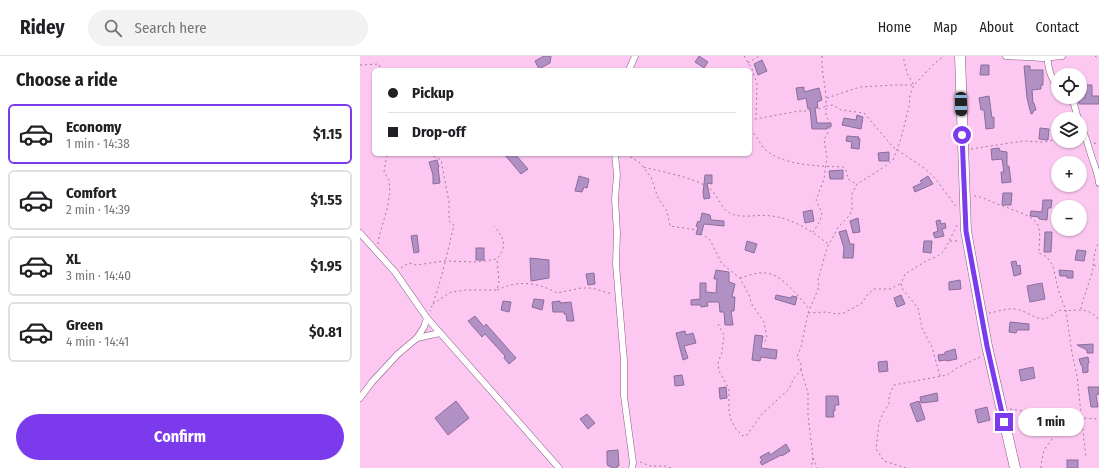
<!DOCTYPE html>
<meta charset="utf-8">
<style>
body{margin:0;font-family:"Fira Sans Condensed",sans-serif;background:#f2f2f2;color:#202124;height:100vh;display:flex;flex-direction:column;font-size:15px;white-space:nowrap}
*{box-sizing:border-box;margin:0}
p{font-size:13px;color:#757577}
.icon{flex:none;width:22px;height:22px;fill:none;stroke:currentColor;stroke-width:2;stroke-linecap:round;stroke-linejoin:round}
.map{position:relative;flex:1;overflow:hidden}
.sheet{display:flex;flex-direction:column;background:#fff;width:360px}
.sheet>*{flex:none}
.banner{position:absolute;left:12px;top:12px;width:380px;height:88px;border-radius:6px;box-shadow:0 1px 3px #0004;display:grid;align-content:center;height:88px;padding:0 16px;background:#fff}
.controls{position:absolute;left:691px;top:12px;display:grid;gap:8px}
.controls a{display:grid;place-items:center;width:36px;height:36px;border-radius:50%;background:#fff;box-shadow:0 1px 3px #0004;font-size:20px}
.end{position:absolute;width:18px;height:18px;margin:-9px;border:5px solid #7c3aed;background:#fff;box-shadow:0 0 0 2px #fff}
.from{border-radius:50%}
.bubble{position:absolute;height:28px;border-radius:14px;background:#fff;box-shadow:0 1px 3px #0004;font-size:13px;font-weight:700;line-height:28px;text-align:center}
.car{position:absolute;width:12px;height:24px;margin:-12px -6px;border-radius:5px;box-shadow:0 0 3px 1px #0007;background:linear-gradient(#222 24%,#8ab4d8 0 40%,#222 0 76%,#8ab4d8 0 86%,#222 0)}
.banner b{display:flex;align-items:center;gap:14px;height:38px;font-size:15px}
.banner b+b{border-top:1px solid #e0e0e0}
.banner i{width:10px;height:10px;background:#202124}
ul{padding:0;list-style:none}
li{display:flex;align-items:center;gap:12px;height:60px;margin:0 8px 6px;padding:0 8px;border:2px solid #e0e0e0;border-radius:6px}
li div{flex:1}
li b{display:block;font-size:15px}
li em{font-style:normal;font-weight:700}
li.on{border-color:#7c3aed}
li>.icon{width:36px;height:36px;stroke-width:1.5}
h2{padding:0 16px;font-size:18px;line-height:48px}
.cta{display:flex;gap:8px;margin-top:auto;padding:8px 16px}
.cta a{flex:1;height:46px;border-radius:24px;background:#7c3aed;color:#fff;font-size:16px;font-weight:700;line-height:46px;text-align:center}
header{display:flex;align-items:center;gap:24px;box-sizing:border-box;height:56px;padding:0 20px;background:#fff;border-bottom:1px solid #e0e0e0}
header strong{font-size:19px}
nav{display:flex;gap:22px;margin-inline-start:auto;font-size:14px}
.search{width:280px;height:36px;background:#f2f2f2;display:flex;align-items:center;gap:10px;box-sizing:border-box;padding:0 14px;border-radius:22px;color:#757577;font-size:15px}
main{display:flex;flex:1;min-height:0}
.map>svg:first-child{display:block}
.building{fill:#b191c3;stroke:#8b6c9c}
.lines{fill:none;stroke-linecap:round;stroke-linejoin:round}
.minor-casing{stroke:#87597f;stroke-width:7}
.primary-casing{stroke:#87597f;stroke-width:11}
.path{stroke:#a17b9a;stroke-width:1;stroke-dasharray:2 3;stroke-linecap:butt}
.minor{stroke:#fff;stroke-width:6}
.primary{stroke:#fff;stroke-width:10}
.route{stroke:#7c3aed;stroke-width:5}
</style>
<header>
<strong>Ridey</strong>
<div class="search"><svg class="icon" aria-label="search" viewBox="0 0 24 24"><circle cx="10" cy="10" r="6"/><path d="M15 15l6 6"/></svg>Search here</div>
<nav><a>Home</a><a>Map</a><a>About</a><a>Contact</a></nav>
</header>
<main>
<section class="sheet">
<h2>Choose a ride</h2>
<ul>
<li class="on"><svg class="icon" aria-label="car" viewBox="0 0 24 24"><path d="M5 17H2v-5l4-1 3-4h7l3 4 3 1v5h-3M9 17h6M6 11h13"/><circle cx="7" cy="17" r="2"/><circle cx="17" cy="17" r="2"/></svg><div><b>Economy</b><p>1 min · 14:38</p></div><em>$1.15</em></li>
<li><svg class="icon" aria-label="car" viewBox="0 0 24 24"><path d="M5 17H2v-5l4-1 3-4h7l3 4 3 1v5h-3M9 17h6M6 11h13"/><circle cx="7" cy="17" r="2"/><circle cx="17" cy="17" r="2"/></svg><div><b>Comfort</b><p>2 min · 14:39</p></div><em>$1.55</em></li>
<li><svg class="icon" aria-label="car" viewBox="0 0 24 24"><path d="M5 17H2v-5l4-1 3-4h7l3 4 3 1v5h-3M9 17h6M6 11h13"/><circle cx="7" cy="17" r="2"/><circle cx="17" cy="17" r="2"/></svg><div><b>XL</b><p>3 min · 14:40</p></div><em>$1.95</em></li>
<li><svg class="icon" aria-label="car" viewBox="0 0 24 24"><path d="M5 17H2v-5l4-1 3-4h7l3 4 3 1v5h-3M9 17h6M6 11h13"/><circle cx="7" cy="17" r="2"/><circle cx="17" cy="17" r="2"/></svg><div><b>Green</b><p>4 min · 14:41</p></div><em>$0.81</em></li>
</ul>
<div class="cta"><a>Confirm</a></div>
</section>
<div class="map">
<svg width="739" height="412" viewBox="0 0 739 412">
<rect width="100%" height="100%" fill="#fcc8f2"/>
<g class="building">
<polygon points="184,0 191,0 190,7 179,13 175,5"/>
<polygon points="339,0 348,6 344,12 335,6"/>
<polygon points="402,4 407,15 398,19 394,8"/>
<polygon points="621,9 629,9 629,19 620,19"/>
<polygon points="664,10 670,10 670,14 683,14 683,29 681,29 681,33 672,34 673,47 674,47 676,54 673,55 673,57 671,58 667,42"/>
<polygon points="725,29 732,29 732,40 739,40 739,48 719,48 719,42 725,42"/>
<polygon points="444,31 444,36 459,32 462,44 457,46 458,52 455,52 457,67 471,67 471,71 467,71 467,73 452,73 450,53 448,53 446,42 438,44 436,32"/>
<polygon points="629,40 632,62 634,61 634,72 626,73 624,54 621,54 619,42"/>
<polygon points="497,59 503,61 501,73 482,69 484,62 496,64"/>
<polygon points="680,72 689,73 688,84 679,83"/>
<polygon points="487,80 499,81 498,83 500,83 499,93 491,92 492,86 486,85"/>
<polygon points="639,92 640,95 647,96 647,110 649,110 651,126 642,127 641,116 644,116 642,103 632,104 631,93"/>
<polygon points="529,96 529,105 519,105 518,97"/>
<polygon points="144,98 155,98 168,113 161,118"/>
<polygon points="77,104 79,111 78,111 80,127 73,128 73,119 69,106"/>
<polygon points="483,114 483,123 470,123 469,115"/>
<polygon points="345,119 352,119 352,128 347,127 350,142 344,143 343,137"/>
<polygon points="219,120 229,123 227,132 224,131 222,136 215,135"/>
<polygon points="568,120 573,128 555,136 553,131 562,127 560,125"/>
<polygon points="643,137 652,137 651,149 642,149"/>
<polygon points="683,144 692,144 691,152 688,152 687,164 679,163 679,161 670,160 671,155 682,156"/>
<polygon points="452,154 454,165 445,167 443,156"/>
<polygon points="342,157 350,159 351,164 364,165 364,170 344,168 341,179 336,178 338,171 336,170 338,165 340,166"/>
<polygon points="498,162 500,176 493,177 490,165"/>
<polygon points="580,164 581,168 585,167 586,172 582,173 584,180 575,182 573,177 578,175 576,165"/>
<polygon points="486,174 490,188 494,188 493,202 483,202 484,192 479,176"/>
<polygon points="685,176 692,176 691,196 684,196"/>
<polygon points="57,179 59,196 54,197 51,180"/>
<polygon points="387,185 397,188 394,197 385,194"/>
<polygon points="564,185 572,185 571,197 563,196"/>
<rect x="116" y="192" width="8" height="12"/>
<polygon points="717,194 726,195 724,205 715,204"/>
<polygon points="170,202 189,204 189,222 171,225"/>
<polygon points="656,205 657,210 660,209 661,218 654,220 651,206"/>
<polygon points="356,214 369,216 369,226 375,228 372,241 375,241 374,255 371,255 373,269 365,269 364,256 360,256 359,246 347,246 348,250 341,251 341,249 331,249 331,244 340,243 340,227 346,227 346,236 356,237 357,223 354,223"/>
<polygon points="699,214 713,215 713,222 707,222 707,220 700,220"/>
<polygon points="234,217 235,228 228,229 226,218"/>
<polygon points="600,224 601,233 589,234 589,226"/>
<polygon points="682,227 685,243 670,246 667,230"/>
<polygon points="416,239 431,242 432,240 437,241 435,249 415,243"/>
<polygon points="541,239 545,248 537,251 534,242"/>
<polygon points="174,243 184,244 182,254 172,251"/>
<polygon points="143,245 151,246 149,256 141,254"/>
<polygon points="200,245 200,247 211,246 214,265 207,265 206,258 204,258 204,256 193,256 192,246"/>
<polygon points="115,260 124,271 126,268 156,302 149,308 144,302 145,300 125,278 122,281 108,265"/>
<polygon points="650,266 669,268 669,274 657,274 656,277 649,276"/>
<polygon points="325,275 326,279 333,277 336,287 324,290 328,302 323,304 316,277"/>
<polygon points="395,279 403,280 401,292 417,294 416,303 401,301 400,305 392,304"/>
<polygon points="733,288 733,297 727,297 727,294 717,289"/>
<polygon points="595,293 597,303 587,305 586,304 579,305 578,299 585,298 585,296"/>
<polygon points="728,301 729,307 728,307 728,316 723,317 722,309 721,309 719,303"/>
<polygon points="527,305 528,315 519,316 518,306"/>
<polygon points="673,311 675,322 661,325 659,314"/>
<polygon points="322,319 324,329 315,330 314,320"/>
<polygon points="366,331 367,342 360,343 359,332"/>
<polygon points="728,331 739,331 739,338 736,339 738,351 731,351"/>
<polygon points="577,337 578,345 561,347 560,341"/>
<polygon points="466,340 478,340 479,349 475,349 475,355 473,355 474,361 466,361"/>
<polygon points="96,345 109,362 88,379 75,362"/>
<polygon points="559,345 565,363 557,366 550,348"/>
<polygon points="627,351 630,364 618,367 615,354"/>
<polygon points="227,358 235,367 228,373 220,363"/>
<polygon points="426,388 430,395 422,400 421,399 402,409 400,406 402,404 400,401 409,396 410,399"/>
<polygon points="258,394 259,410 257,410 257,412 251,412 251,410 248,410 247,407 247,395"/>
<rect x="707" y="404" width="11" height="8"/>
</g>
<g class="lines">
<g class="minor-casing">
<g id="minor">
<polyline points="646,0 683,2 702,0"/>
<path d="M687,1C689,13 690,22 698,31"/>
<polyline points="269,14 275,0"/>
<polyline points="710,41 714,48 718,63"/>
<path d="M720,68C726,80 728,90 732,102C735,111 738,118 739,127"/>
<polyline points="255,98 257,119 255,143 257,177 256,208 264,305 264,340 273,407 272,412"/>
<polyline points="0,177 35,216 67,262 199,412"/>
<polyline points="57,282 64,271 67,262"/>
<polyline points="0,342 12,326 38,298 57,282 80,277"/>
</g>
</g>
<g class="primary-casing">
<polyline id="primary" points="600,0 606,175 627,290 655,412"/>
</g>
<g class="path">
<polyline points="384,0 392,13 397,28 396,62"/>
<path d="M462,0C461,17 467,34 466,50L473,49L481,54L504,57L533,91L564,112L575,122L597,152"/>
<polyline points="735,0 739,3"/>
<polyline points="388,7 399,0"/>
<polyline points="0,9 19,8 21,14"/>
<polyline points="467,42 500,31 534,29 554,29 547,17 543,0"/>
<polyline points="390,64 439,55 455,55 466,50 466,60 469,65 469,74 464,84 467,101 464,123 456,144 462,157 460,165 453,176"/>
<path d="M390,74C396,78 398,85 403,91C419,110 460,110 483,111L486,114L488,123L496,128"/>
<polyline points="734,87 739,88"/>
<polyline points="611,93 663,85 683,86 698,83"/>
<path d="M69,98L81,104L89,146V165L94,169C87,197 81,228 70,255"/>
<polyline points="266,98 280,107 291,121 298,142 307,155 310,170 337,174 350,184 362,208 380,222 390,241 391,247 404,266 407,282 403,288"/>
<path d="M284,111C305,117 329,120 348,131C359,138 360,156 375,159C386,162 399,158 411,160C432,162 452,175 468,188"/>
<path d="M614,140C624,141 631,146 640,149C650,153 673,159 678,169C681,177 679,188 679,197L687,201L693,210L698,233L706,255L712,297L717,320L726,402"/>
<polyline points="590,185 599,185"/>
<polyline points="18,188 19,181 27,153 30,136 29,124 24,116 27,98"/>
<polyline points="734,209 739,211"/>
<path d="M41,212L49,207L56,209L85,205L116,206L137,203C148,189 144,182 134,170"/>
<path d="M380,222C388,220 396,216 405,217C421,217 439,241 449,253"/>
<path d="M137,234C158,224 177,226 197,237L221,232H232L252,238"/>
<polyline points="73,248 91,236 106,234 137,234 139,226 137,203"/>
<path d="M721,253C723,241 728,231 731,220C735,207 732,199 739,186"/>
<polyline points="448,257 459,231 458,224 467,192 479,170 489,160 492,155 492,138 497,128 524,111 533,104 540,86 549,51 550,39 554,29 575,7 584,0"/>
<path d="M629,257C637,256 646,252 655,253C674,256 680,273 698,254C713,257 727,248 739,264"/>
<polyline points="358,268 364,279 362,296 358,307 359,315 369,333 369,355 371,364 376,373 383,380 387,379 402,358 429,333 434,322 441,314 448,337 448,360 453,401 451,412"/>
<polyline points="441,314 441,308 437,301 441,291 448,257 466,256 477,258 484,257 502,247 508,238 514,233 530,233 540,228"/>
<polyline points="580,320 572,291 562,272 558,252 543,234 541,228 545,218 566,205 578,200 584,195 597,169"/>
<polyline points="650,353 695,360 739,363"/>
<polyline points="453,402 457,412"/>
<polyline points="280,406 290,410 305,410 311,412"/>
<polyline points="546,412 524,405 516,393 519,367 523,357 529,348 529,340 534,329 587,319 597,312 620,301"/>
<polyline points="681,412 681,409 684,394 692,383 695,360"/>
</g>
<use href="#minor" class="minor"/>
<use href="#primary" class="primary"/>
</g>
<g class="lines">
<polyline class="route" points="602,79 606,175 627,290 644,366"/>
</g>
</svg>
<div class="controls">
<a><svg class="icon" aria-label="locate" viewBox="0 0 24 24"><circle cx="12" cy="12" r="6"/><path d="M12 2v4M12 18v4M2 12h4M18 12h4"/></svg></a>
<a><svg class="icon" aria-label="layers" viewBox="0 0 24 24"><path d="M12 4l9 5-9 5-9-5zM3 14l9 5 9-5"/></svg></a>
<a>+</a>
<a>−</a>
</div>
<i class="end from" style="left:602px;top:79px"></i>
<i class="end" style="left:644px;top:366px"></i>
<div class="bubble" style="left:658px;top:352px;width:66px">1 min</div>
<i class="car" style="left:601px;top:48px;rotate:179deg"></i>
<div class="banner">
<b><i class="from"></i>Pickup</b>
<b><i></i>Drop-off</b>
</div>
</div>
</main>
